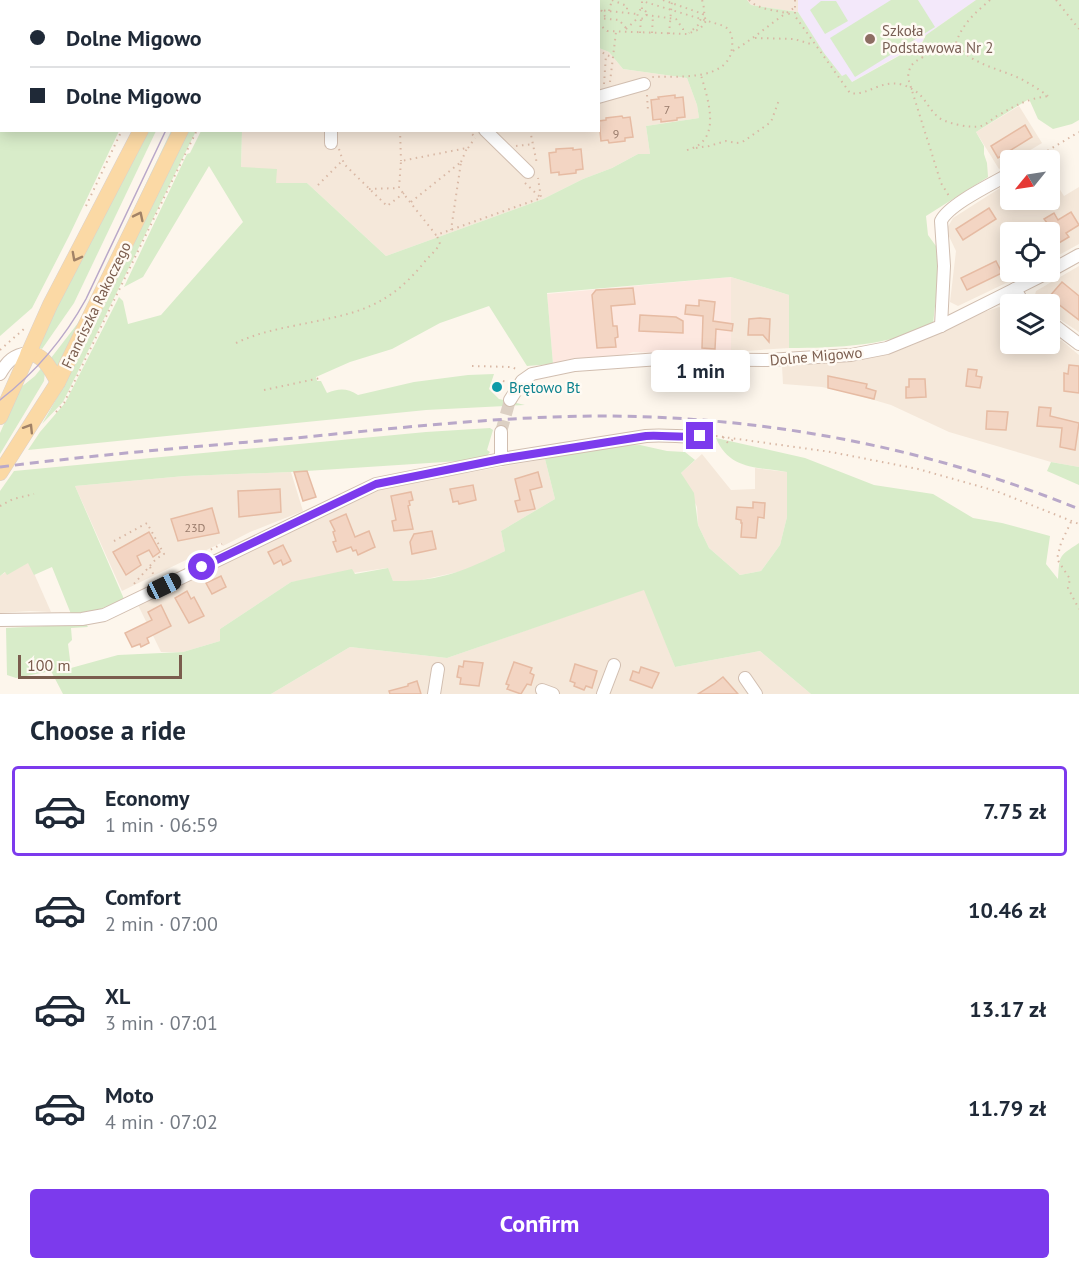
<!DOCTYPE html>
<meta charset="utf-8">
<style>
body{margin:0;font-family:"PT Sans",sans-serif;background:#f2f2f3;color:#1f2937;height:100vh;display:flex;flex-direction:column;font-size:22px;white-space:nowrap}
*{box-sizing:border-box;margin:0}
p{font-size:20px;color:#747a83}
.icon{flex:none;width:33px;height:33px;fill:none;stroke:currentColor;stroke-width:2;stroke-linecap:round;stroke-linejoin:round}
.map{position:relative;height:694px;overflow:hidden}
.panel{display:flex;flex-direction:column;background:#fff;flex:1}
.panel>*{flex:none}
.hud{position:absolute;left:0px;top:0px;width:600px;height:132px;box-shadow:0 3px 15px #0003;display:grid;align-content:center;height:132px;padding:0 30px;background:#fff}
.needle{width:39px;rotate:240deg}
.tools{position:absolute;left:1000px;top:150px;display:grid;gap:12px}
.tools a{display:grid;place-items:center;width:60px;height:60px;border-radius:6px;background:#fff;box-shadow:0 3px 15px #0003;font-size:30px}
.scale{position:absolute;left:18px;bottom:15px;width:164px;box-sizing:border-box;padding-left:6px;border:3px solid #7a5c4d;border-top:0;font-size:16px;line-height:21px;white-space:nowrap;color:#7a5c4d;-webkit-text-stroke:4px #fffaf3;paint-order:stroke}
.end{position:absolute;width:27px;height:27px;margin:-14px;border:8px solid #7c3aed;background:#fff;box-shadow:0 0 0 3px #fff}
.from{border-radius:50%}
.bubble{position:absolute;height:42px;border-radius:6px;background:#fff;box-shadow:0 3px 15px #0003;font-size:20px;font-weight:800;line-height:42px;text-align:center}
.car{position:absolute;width:18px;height:36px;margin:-18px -9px;border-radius:8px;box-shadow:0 0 4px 2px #0007;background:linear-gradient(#222 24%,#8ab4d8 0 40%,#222 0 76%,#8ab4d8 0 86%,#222 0)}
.hud b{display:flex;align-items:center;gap:21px;height:57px;font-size:22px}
.hud b+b{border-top:2px solid #e0e1e3}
.hud i{width:15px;height:15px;background:#1f2937}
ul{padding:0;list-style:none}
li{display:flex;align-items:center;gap:18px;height:90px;margin:0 12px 9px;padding:0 18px;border:3px solid transparent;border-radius:6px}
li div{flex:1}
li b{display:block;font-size:22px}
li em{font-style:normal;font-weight:800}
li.current{border-color:#7c3aed}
li>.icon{width:54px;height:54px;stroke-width:1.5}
h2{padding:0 30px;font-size:27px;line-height:72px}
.primary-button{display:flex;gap:12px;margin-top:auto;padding:12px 30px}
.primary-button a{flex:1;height:69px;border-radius:6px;background:#7c3aed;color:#fff;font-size:24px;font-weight:800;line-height:69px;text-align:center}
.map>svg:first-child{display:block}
.residential{fill:#f5e8da}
.commercial{fill:#fde8e0}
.education{fill:#f3e8fa}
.green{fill:#d8ecc9}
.building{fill:#f3d5c3;stroke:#e6bba3;stroke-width:1.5}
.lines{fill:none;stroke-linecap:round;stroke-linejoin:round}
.minor-tunnel{stroke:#dcd0c4;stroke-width:12;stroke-dasharray:12 6;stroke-linecap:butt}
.minor-casing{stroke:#d1beb0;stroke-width:14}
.major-casing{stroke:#dad1cd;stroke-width:16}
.path{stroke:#d9b8a5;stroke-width:2;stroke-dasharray:1.5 4.5;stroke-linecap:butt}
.minor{stroke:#fff;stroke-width:12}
.major{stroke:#fbd9a5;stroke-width:15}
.tram{stroke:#b9a8c9;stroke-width:1.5}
.rail{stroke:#b9a8c9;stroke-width:3;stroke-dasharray:9 6;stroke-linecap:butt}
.oneway{stroke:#a18267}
.route{stroke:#7c3aed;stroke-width:8}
.education-dot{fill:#8d6e63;stroke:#fffaf3;stroke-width:2}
.culture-dot{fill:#0f9aa8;stroke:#fffaf3;stroke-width:2}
.labels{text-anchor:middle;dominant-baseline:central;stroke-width:5;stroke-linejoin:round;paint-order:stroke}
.number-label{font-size:12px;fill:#987a6a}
.education-label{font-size:15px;fill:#785e54;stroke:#fffaf3;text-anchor:start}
.street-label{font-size:15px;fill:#7a5c4d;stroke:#fffaf3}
.culture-label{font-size:15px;fill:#0d838f;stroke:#fffaf3;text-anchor:start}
</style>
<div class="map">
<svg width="1079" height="694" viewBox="0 0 1079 694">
<rect width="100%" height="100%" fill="#fdf6ec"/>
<g class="residential">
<polygon points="747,0 798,0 798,12 751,5"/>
<polygon points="599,48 609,52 623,69 687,78 697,105 699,118 646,126 650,154 638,154 612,168 583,179 543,199 386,256 307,183 276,183 241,167 242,131 598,130"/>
<polygon points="1019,106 1042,143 999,169 976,132"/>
<polygon points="1050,174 1064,196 1079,187 1079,244 1050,260 1050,232 1011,232 1011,272 1029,272 958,306 950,302 956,251 946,230 953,218 1011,181 1011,200 1050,200"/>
<polygon points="1079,266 1079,332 1050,313 1050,304 1037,304 1033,302 1036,291"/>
<polygon points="731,277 789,295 789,348 731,352"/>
<polygon points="999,307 1011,311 1011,344 1050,344 1050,335 1060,341 1061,340 1079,355 1079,467 1051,462 949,432 891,405 850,393 822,387 783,384 782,366 880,356 913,345 972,316"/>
<polygon points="702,454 731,490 755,489 755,468 787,472 787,517 780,545 761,571 740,575 709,548 698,525 697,507 681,473"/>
<polygon points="545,459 555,499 501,531 505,551 467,570 417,581 393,581 387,568 291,582 220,629 220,641 183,652 161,652 138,605 381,488"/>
<polygon points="291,472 303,511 250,532 223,546 221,543 122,591 75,486 185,476"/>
<polygon points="29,562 51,612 30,611 0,613 0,576 6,572 7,574"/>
<polygon points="645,589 675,667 760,651 811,694 271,694 350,647 447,658"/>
</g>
<polygon class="commercial" points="731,277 731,352 684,354 633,352 620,357 553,364 547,294"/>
<polygon class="education" points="798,0 976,0 926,35 922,42 852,82 842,76 824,54 798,12"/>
<g class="green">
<polygon points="0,0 181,0 2,2 2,130 119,131 69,236 32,308 0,336"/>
<path d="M465,0H747L751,5L798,12L824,53L842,76L846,74L852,82L922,43L926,35L976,0H1079V120L1072,124L1053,129L1038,119L1029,99L976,132L984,146V154L987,163L988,177L926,216L928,235L941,253L933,324C890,346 837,348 789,348V295L731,277L547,293L553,364L527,366L489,306L440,323L392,349L350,362L316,377L317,381H321L327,393C339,388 347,388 358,395L414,382L468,375L494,374L489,389L499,399L525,405L426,410L28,450L40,432L65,403L119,297L123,301L128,324L161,315L243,222L209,166L143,277L124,287L187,154L190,153L201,131H242L241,167L277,169L276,183H307L386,256L543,199L583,179L612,168L638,154H650L646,126L699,118L697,105L687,78L623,69L609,52L599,48L598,2H465Z"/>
<polygon points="891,0 918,0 935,27 855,77 830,38"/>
<polygon points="821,1 836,1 848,21 825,34 810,10"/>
<polygon points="149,131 156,131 74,303 42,349 38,347 46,327"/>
<polygon points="171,131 172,131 57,370 51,358 78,323 94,293"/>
<polygon points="188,131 196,131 63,402 42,424 66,382"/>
<polygon points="43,366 45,372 44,381 0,454 0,433 20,388 35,376"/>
<polygon points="490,428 493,430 487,450 490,452 486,457 475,460 291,472 185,476 75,486 124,599 98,610 71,614 52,567 34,575 28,563 7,575 5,572 0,576 0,491 14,471 426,432"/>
<path d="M716,438L805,458L874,485L933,494L973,518L1002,523L1050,536L1046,564L1058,579C1060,554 1058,557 1079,543V694H811L760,651L675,667L644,590L447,658L350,647L271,694H63L51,671L16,678L7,675L6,628L86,624L88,627L71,628L72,640L68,644L71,668L118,655L183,652L220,641V629L291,582L352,569L355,574L388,568L393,581C439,582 464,571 505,551L501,531L555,499L545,459L609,446L640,445L667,451L685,452L695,460L681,473L694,493L698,525L709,548L740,575L761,571L780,545L787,517V472C758,467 729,470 716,438Z"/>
<polygon points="1051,462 1079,467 1079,485 1047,471"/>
</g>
<g class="building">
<polygon points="675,95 675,98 683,97 685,117 677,118 677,120 661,122 661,119 653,120 651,100 659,99 658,97"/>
<polygon points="622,116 623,118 630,117 633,137 625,138 625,141 609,143 608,140 601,141 599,121 606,120 606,118"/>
<polygon points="1025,125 1032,137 998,158 991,146"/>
<polygon points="573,148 573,150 581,149 583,169 576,170 576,173 559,175 559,172 551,173 549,153 556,152 556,149"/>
<polygon points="989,208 996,219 963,240 956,229"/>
<polygon points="1071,212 1079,225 1066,233 1069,237 1059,243 1053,232 1033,232 1048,224 1044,219 1054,213 1058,220"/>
<polygon points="996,261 1002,273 967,290 961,278"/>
<polygon points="1062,282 1079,296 1079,320 1049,297"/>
<polygon points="633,288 635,304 611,306 613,326 617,326 618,337 615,338 616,347 597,348 592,295 596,290"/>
<polygon points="699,300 715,302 713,321 733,324 732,331 716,329 715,349 702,348 703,316 685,314 686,305 699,306"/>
<polygon points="640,315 676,317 683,321 683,333 639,331"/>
<polygon points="760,318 770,319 769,342 763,335 748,335 749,319"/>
<polygon points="1069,365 1079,366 1079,393 1064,391 1064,373 1068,374"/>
<polygon points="968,369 977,370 976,376 982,377 980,388 966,386"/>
<polygon points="828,376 867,384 866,388 876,391 874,399 828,388"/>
<polygon points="909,379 925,379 926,397 906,398 906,387 909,387"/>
<polygon points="1039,407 1051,408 1050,416 1079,423 1075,450 1060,447 1062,428 1037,426"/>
<polygon points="987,411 1008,412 1006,430 986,429"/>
<polygon points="307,471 316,497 303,501 294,472"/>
<polygon points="538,472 542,487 530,490 535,509 518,512 515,501 520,500 515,479"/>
<polygon points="473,485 476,500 459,504 458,501 453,502 450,489"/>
<polygon points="280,489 281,512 239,517 238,491"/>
<polygon points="411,492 413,500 409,501 410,505 408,506 413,529 394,531 392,521 396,520 391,496"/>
<polygon points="753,502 765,503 764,518 758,517 756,538 741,537 742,523 741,523 741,520 736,519 737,507 753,508"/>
<polygon points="212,508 219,533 178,541 171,519"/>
<polygon points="346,514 355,537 369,531 375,547 358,555 356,550 353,551 351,547 337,552 333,542 336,541 333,532 335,531 330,521"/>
<polygon points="432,531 436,549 412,554 410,542 414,534"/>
<polygon points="149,532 160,552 153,557 149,550 137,556 141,565 126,575 113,552"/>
<polygon points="283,545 291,561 283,565 281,560 274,564 268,552"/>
<polygon points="221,576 226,587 212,594 206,583"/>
<polygon points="187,591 191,599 194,597 204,616 189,623 175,598"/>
<polygon points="161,605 171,626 147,638 149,643 141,647 140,644 132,647 125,633 152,620 148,612"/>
<polygon points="464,661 483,663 479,686 460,684 461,678 457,677 459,666 463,667"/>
<polygon points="514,662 532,668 530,673 534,675 531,685 527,684 521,694 507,689 509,685 506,684"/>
<polygon points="575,664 597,671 592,688 586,686 584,690 574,686 575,683 570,681"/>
<polygon points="641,667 659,673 652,688 630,680 633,671 639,673"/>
<polygon points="723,677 738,694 698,694 714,684"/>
<polygon points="417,681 421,694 390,694 389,691 408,686 408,684"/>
</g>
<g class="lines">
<polyline class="minor-tunnel" points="501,432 510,400"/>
<g class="minor-casing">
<g id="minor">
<polyline points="364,2 364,0"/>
<polyline points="399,2 400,0"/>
<polyline points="598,97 644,84"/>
<polyline points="485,130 528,172"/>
<polyline points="331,143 331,130"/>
<polyline points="1050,271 1079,255"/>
<polyline points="1015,289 1024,304"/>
<polyline points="1050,322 1079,344"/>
<path d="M941,326L944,266L941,221C949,204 994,183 1011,173"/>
<path d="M0,374C7,361 14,355 28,353"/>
<polyline points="510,400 522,381 532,374 575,365 660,359 767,360 851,355 887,348 941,326 1049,272"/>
<polyline points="501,459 501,432"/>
<path d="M0,620L82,619L104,615L376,484L501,459L646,436C667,434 685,438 706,436"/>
<polyline points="745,678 756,694"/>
<polyline points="542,690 553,694"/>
<polyline points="434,694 438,669"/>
<polyline points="603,694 614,665"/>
</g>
</g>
<g class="major-casing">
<g id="major">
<polyline points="203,2 204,0"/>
<polyline points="243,2 243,0"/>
<path d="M28,353C45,355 50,369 58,382"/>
<polyline points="0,417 50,305 141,130"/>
<polyline points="0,473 58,382 181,130"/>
</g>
</g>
<g class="path">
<polyline points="479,0 480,2"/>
<polyline points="528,0 532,2"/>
<polyline points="583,0 584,2"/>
<polyline points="596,0 596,2"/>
<polyline points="612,0 627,6 627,13"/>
<polyline points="663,0 703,14 698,25 689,33"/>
<path d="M702,0C705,7 703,13 706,21"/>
<path d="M749,0C760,11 779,10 793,15"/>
<path d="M795,0V16L850,93C870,97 885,73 912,89C925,96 927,107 937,116C943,123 972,129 981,126C987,124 992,119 997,116C1016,105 1027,99 1048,96"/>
<path d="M990,0C976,12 962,24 956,43C970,65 1002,69 1023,80C1032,85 1040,90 1048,96"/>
<polyline points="1056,0 1079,29"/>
<polyline points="39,2 41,0"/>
<polyline points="167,2 167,0"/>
<polyline points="184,2 184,0"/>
<polyline points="259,2 260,0"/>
<polyline points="378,2 378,0"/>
<polyline points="474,2 474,0"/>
<polyline points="598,5 606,18"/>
<path d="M642,9V1L724,26C732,31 733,38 732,47C730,82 676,76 652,77"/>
<circle cx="642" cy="14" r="4.5"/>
<polyline points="598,10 637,14"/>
<polyline points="609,11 612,0"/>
<polyline points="646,15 676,19 683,29 683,34"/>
<polyline points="598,18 619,20 626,28"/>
<polyline points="598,23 607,31 687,34 700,29 706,21"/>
<polyline points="626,29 639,17"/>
<polyline points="640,33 641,18"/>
<polyline points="652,33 653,16"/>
<polyline points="669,34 672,0"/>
<polyline points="755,38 794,39 814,45"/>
<polyline points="598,49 606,55 613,57"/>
<path d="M733,51C755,38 773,21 794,8"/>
<path d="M923,57C912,63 909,66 908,78L941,183L949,196"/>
<polyline points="610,82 616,32"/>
<polyline points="604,84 606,55"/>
<polyline points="647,95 648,111"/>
<polyline points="0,116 2,116"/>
<polyline points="400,130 401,161"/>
<polyline points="468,130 475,137"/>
<polyline points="530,130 537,164"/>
<polyline points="516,146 534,144"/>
<polyline points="468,148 475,138"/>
<polyline points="696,148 709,146 726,141 737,143 744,141 771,122 779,100"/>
<polyline points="339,149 344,164 387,206 404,193"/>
<path d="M687,150C723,141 708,100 701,75"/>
<polyline points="1032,160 1079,132"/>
<polyline points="461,162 467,148 401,161 399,188 436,235 541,198 538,178"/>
<polyline points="525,183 541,198"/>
<polyline points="318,185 343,160"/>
<polyline points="369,189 399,188"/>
<polyline points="411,202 461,162 451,230"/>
<polyline points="86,206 122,130"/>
<path d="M236,343C255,334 273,330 293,326C349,314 383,312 422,265C428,257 435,252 440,244L437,236"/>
<polyline points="0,350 25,328"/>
<polyline points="472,366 512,367 518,370"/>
<polyline points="503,381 510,383"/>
<polyline points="264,390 320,378"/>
<polyline points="56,412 64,403 197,130"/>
<polyline points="716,436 831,452 918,469 996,491 1079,524"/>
<polyline points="723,437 728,443 734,439"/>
<polyline points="0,506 13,499 34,494"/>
<polyline points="1071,522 1061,543 1057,559 1070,579 1068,588 1079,609"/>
<polyline points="114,541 147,523 164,554 156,559 133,585 134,587"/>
<polyline points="200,555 222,544"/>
<polyline points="150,567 155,578"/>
</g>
<use href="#minor" class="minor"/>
<use href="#major" class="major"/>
<g class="tram">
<polyline points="223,2 223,0"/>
<path d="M0,400C36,372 64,339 86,299L166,130"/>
</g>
<path class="rail" d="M0,467C102,454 204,446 306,437C406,427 507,416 607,416C769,417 929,448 1079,509"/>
</g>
<defs><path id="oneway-chevron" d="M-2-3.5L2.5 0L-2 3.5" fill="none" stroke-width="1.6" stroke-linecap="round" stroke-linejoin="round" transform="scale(1.5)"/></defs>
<g class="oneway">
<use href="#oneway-chevron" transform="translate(139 216) rotate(-64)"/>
<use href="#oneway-chevron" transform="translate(76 257) rotate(118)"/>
<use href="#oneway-chevron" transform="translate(29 428) rotate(-58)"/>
</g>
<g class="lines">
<path class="route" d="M202,567L376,484L501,459L646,436C664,435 682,438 700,436"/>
</g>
<circle class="education-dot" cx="870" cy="39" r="6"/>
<circle class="culture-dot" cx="497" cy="387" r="6"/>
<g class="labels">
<g class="number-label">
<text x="667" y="109">7</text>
<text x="616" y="133">9</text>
<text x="195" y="527">23D</text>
</g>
<g class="education-label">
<text x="882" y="30">Szkoła<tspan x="882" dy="17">Podstawowa Nr 2</tspan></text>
</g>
<g class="street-label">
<text transform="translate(96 305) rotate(-64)">Franciszka Rakoczego</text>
<text transform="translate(816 356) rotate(-5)">Dolne Migowo</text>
</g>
<g class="culture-label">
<text x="509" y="387">Brętowo Bt</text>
</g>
</g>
</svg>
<div class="tools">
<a><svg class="needle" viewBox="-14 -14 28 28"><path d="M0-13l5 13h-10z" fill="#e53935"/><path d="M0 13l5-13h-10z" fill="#747a83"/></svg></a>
<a><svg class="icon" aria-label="locate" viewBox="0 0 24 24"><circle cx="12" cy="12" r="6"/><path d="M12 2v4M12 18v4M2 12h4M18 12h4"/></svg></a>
<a><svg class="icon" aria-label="layers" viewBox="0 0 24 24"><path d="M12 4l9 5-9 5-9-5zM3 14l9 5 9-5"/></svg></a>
</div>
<div class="scale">100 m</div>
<i class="end from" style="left:202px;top:567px"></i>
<i class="end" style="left:700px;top:436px"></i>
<div class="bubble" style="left:651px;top:350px;width:99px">1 min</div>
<i class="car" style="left:164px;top:586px;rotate:64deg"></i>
<div class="hud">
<b><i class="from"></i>Dolne Migowo</b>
<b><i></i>Dolne Migowo</b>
</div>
</div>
<section class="panel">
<h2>Choose a ride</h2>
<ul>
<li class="current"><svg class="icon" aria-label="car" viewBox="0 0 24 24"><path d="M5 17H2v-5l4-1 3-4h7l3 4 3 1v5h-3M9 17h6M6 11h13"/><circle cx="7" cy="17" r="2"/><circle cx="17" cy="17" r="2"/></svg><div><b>Economy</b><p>1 min · 06:59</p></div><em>7.75 zł</em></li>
<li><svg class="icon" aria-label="car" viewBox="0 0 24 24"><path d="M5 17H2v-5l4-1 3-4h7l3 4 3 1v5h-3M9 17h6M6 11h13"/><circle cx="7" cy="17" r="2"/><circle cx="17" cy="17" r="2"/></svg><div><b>Comfort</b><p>2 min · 07:00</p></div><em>10.46 zł</em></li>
<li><svg class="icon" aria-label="car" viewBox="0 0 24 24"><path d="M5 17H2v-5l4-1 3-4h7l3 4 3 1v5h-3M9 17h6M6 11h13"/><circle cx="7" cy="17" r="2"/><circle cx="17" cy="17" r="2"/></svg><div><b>XL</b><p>3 min · 07:01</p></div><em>13.17 zł</em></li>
<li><svg class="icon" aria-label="car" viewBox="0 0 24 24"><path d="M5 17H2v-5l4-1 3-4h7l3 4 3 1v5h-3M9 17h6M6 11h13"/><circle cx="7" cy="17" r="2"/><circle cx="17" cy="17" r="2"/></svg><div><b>Moto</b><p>4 min · 07:02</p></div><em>11.79 zł</em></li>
</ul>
<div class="primary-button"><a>Confirm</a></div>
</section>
